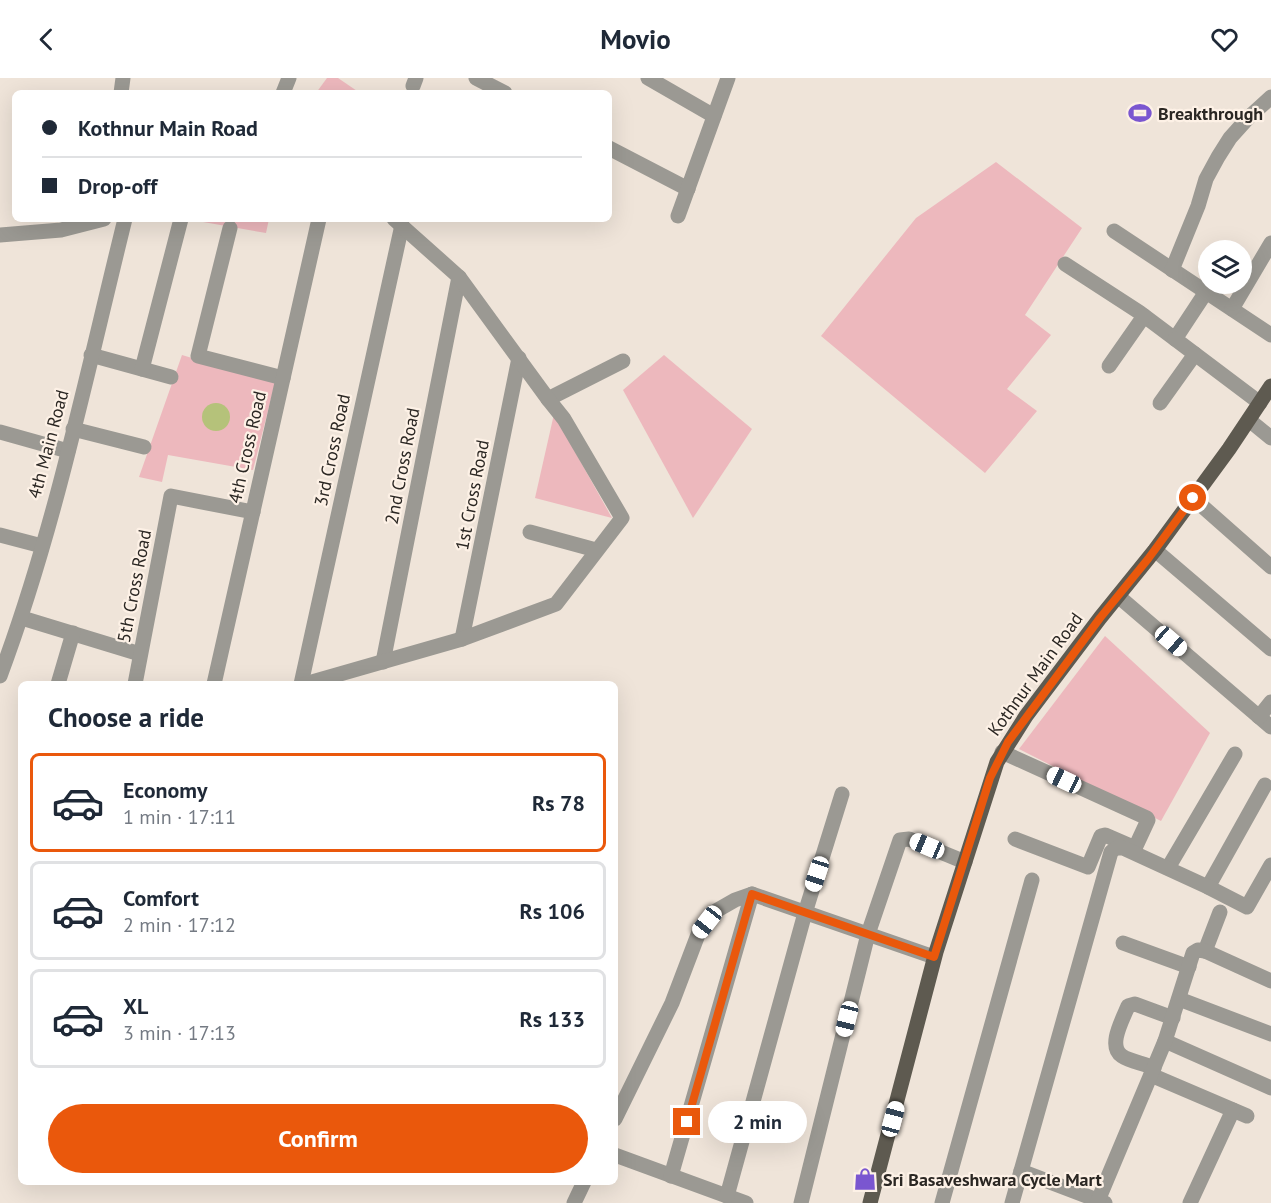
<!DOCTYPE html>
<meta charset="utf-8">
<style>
body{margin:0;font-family:"PT Sans",sans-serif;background:#f6f6f7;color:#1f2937;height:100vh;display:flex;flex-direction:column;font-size:22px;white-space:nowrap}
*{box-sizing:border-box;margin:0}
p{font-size:20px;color:#747a83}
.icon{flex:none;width:33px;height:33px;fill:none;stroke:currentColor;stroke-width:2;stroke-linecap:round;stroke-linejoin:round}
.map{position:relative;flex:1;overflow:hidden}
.side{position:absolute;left:18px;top:603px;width:600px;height:504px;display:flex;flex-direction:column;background:#fff;border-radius:9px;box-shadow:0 6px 24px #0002}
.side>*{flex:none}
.banner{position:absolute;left:12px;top:12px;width:600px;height:132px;border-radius:9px;box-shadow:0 6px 24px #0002;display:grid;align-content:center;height:132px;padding:0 30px;background:#fff}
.tools{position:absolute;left:1198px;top:162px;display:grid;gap:12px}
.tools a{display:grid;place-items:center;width:54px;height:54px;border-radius:50%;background:#fff;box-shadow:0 6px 24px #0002;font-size:30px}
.end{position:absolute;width:27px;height:27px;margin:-14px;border:8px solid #ea580c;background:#fff;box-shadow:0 0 0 3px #fff}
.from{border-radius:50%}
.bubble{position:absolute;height:42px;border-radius:21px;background:#fff;box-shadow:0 6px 24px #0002;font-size:20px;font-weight:700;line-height:42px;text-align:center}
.car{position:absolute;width:18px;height:36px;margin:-18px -9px;border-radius:8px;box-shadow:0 0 4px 2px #0007;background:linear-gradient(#fff 24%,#345 0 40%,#fff 0 76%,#345 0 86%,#fff 0)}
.banner b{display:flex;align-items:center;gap:21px;height:57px;font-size:22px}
.banner b+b{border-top:2px solid #e0e1e3}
.banner i{width:15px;height:15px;background:#1f2937}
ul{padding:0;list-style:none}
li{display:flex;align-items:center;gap:18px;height:99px;margin:0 12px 9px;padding:0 18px;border:3px solid #e0e1e3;border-radius:9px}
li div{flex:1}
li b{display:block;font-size:22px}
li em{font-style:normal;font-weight:700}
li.current{border-color:#ea580c}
li>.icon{width:54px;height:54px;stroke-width:1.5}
h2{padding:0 30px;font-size:27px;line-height:72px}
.cta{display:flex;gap:12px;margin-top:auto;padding:12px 30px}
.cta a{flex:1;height:69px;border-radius:36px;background:#ea580c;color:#fff;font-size:24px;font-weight:700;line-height:69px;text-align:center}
header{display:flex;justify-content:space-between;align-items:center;height:78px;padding:0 30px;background:#fff;font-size:27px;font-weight:700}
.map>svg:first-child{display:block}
.green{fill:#edb8bd}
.water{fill:#b5c27a}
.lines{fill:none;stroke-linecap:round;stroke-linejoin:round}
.minor{stroke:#9b9993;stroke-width:15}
.major{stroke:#5e5a50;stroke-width:15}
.route{stroke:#ea580c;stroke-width:8}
.labels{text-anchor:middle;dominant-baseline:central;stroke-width:4.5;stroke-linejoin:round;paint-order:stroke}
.poi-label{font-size:18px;font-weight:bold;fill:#2b2723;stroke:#fdf1e6;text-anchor:start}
.street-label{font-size:18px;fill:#2b2723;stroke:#fdf1e6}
</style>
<header><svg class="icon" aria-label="back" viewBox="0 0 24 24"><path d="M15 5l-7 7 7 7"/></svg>Movio<svg class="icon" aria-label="heart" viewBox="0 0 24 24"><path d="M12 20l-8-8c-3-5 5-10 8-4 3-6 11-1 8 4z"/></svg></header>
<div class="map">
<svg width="1271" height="1125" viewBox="0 0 1271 1125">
<rect width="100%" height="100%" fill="#efe4d9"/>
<g class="green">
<polygon points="327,0 338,0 360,15 316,15"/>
<polygon points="996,84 1082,150 1025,237 1051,257 1007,311 1037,333 985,395 821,258 916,140"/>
<polygon points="186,141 269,141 266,155"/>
<polygon points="182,277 275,305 253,392 168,377 162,404 139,399"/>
<polygon points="664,277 752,351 693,440 623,312"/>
<polygon points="554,336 612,440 535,420"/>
<polygon points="1105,558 1210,655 1161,743 1019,671"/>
</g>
<circle class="water" cx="216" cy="339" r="14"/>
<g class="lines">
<g class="minor">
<polyline points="476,0 505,15"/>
<polyline points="648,0 714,38"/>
<polyline points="413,8 416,0"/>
<polyline points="121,15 123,0"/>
<polyline points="283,15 289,0"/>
<polyline points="609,70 688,111"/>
<polyline points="678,138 728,0"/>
<polyline points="230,150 198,278 283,300"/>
<polyline points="1114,153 1271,257"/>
<polyline points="0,157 61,152 104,141"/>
<polyline points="1065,186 1139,234 1175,261 1206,214"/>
<polyline points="1172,192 1198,128 1206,101 1218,79 1230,60 1248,40 1271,19"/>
<polyline points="1232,231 1271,165"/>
<polyline points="1175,261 1260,325"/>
<polyline points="91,277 171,299"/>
<polyline points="1109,288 1144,238"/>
<polyline points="142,291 181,141"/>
<polyline points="548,321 623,283"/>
<polyline points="1160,325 1195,276"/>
<polyline points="1249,342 1271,360"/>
<polyline points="73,351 144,369"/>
<polyline points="0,354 68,373"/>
<polyline points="1193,420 1271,489"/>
<polyline points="530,454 596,472"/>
<polyline points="0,457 42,468"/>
<polyline points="1155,472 1271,571"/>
<polyline points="1118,518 1271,649"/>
<polyline points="22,540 140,576"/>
<polyline points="462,561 519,280"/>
<polyline points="383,584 459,199"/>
<path d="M0,598C55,451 87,294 125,141"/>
<polyline points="58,606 73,555"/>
<polyline points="135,606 171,418 253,434"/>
<polyline points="214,606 319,141"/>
<polyline points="301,606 402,147"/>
<polyline points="305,606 462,561 556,526 622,440 564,341 548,321 459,199 394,141"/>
<polyline points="1259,639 1271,624"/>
<polyline points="1002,674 1147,740 1148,742 1135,770 1105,757 1101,758 1088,789 1015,761"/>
<polyline points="1168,790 1235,676"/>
<polyline points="1208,809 1265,707"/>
<polyline points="1123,865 1189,889"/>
<polyline points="1205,873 1220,834"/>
<polyline points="1179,921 1271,956"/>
<polyline points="1165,963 1271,1010"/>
<path d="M1154,990C1144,985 1131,984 1122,978C1107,968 1123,941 1128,928L1135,926L1173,940"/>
<polyline points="1151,997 1247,1038"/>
<polyline points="615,1041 672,925 699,854 714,834 735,822 752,816 934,879"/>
<polyline points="615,1077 746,1125"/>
<polyline points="1021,1093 1105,1125"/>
<polyline points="671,1098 752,816"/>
<polyline points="727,1118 805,835 842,716"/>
<polyline points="574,1125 584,1104"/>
<polyline points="801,1125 868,856 900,762 909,761 965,784"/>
<polyline points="942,1125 1032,802"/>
<polyline points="1012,1125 1111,774 1116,770 1123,770 1208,809 1247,829 1271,787"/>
<polyline points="1097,1125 1165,963 1193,875 1198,872 1205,873 1271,903"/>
<polyline points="1190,1125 1233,1032"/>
</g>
<polyline class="major" points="870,1125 936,874 997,684 1026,638 1100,540 1155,472 1229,371 1271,308"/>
</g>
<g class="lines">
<polyline class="route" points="687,1044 752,816 934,879 990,700 1008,664 1100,540 1148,481 1193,420"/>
</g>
<defs>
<g id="stadium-bare" transform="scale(1.8)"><path d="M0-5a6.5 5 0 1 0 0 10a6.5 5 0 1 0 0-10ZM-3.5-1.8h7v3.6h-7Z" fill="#7a56d0" stroke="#fdf1e6" stroke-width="2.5" paint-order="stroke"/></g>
<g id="shop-bare" transform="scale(1.8)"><path d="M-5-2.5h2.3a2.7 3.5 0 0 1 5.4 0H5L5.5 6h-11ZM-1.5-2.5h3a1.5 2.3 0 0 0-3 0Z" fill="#7a56d0" stroke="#fdf1e6" stroke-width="2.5" paint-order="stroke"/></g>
</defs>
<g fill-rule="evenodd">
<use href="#stadium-bare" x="1140" y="35"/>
<use href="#shop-bare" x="865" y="1101"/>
</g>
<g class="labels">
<g class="poi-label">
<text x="1158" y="35">Breakthrough</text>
<text x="883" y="1101">Sri Basaveshwara Cycle Mart</text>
</g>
<g class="street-label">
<text transform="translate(48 366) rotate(-75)">4th Main Road</text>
<text transform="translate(247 369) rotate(-77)">4th Cross Road</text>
<text transform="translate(332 372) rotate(-78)">3rd Cross Road</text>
<text transform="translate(402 388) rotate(-79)">2nd Cross Road</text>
<text transform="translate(472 417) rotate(-79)">1st Cross Road</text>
<text transform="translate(134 508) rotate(-79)">5th Cross Road</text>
<text transform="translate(1035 596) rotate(-54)">Kothnur Main Road</text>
</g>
</g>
</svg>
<div class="tools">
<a><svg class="icon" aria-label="layers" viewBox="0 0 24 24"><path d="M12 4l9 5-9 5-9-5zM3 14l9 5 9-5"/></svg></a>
</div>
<i class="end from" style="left:1193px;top:420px"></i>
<i class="end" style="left:687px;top:1044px"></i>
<div class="bubble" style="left:708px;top:1023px;width:99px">2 min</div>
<i class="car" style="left:1171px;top:563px;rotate:131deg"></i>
<i class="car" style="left:1064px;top:702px;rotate:295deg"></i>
<i class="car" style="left:927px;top:768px;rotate:293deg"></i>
<i class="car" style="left:817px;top:796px;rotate:198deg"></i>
<i class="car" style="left:707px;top:844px;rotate:218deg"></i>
<i class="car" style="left:847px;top:941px;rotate:194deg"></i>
<i class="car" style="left:893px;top:1041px;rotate:15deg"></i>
<div class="banner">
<b><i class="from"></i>Kothnur Main Road</b>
<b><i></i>Drop-off</b>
</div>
<section class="side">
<h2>Choose a ride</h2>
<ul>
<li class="current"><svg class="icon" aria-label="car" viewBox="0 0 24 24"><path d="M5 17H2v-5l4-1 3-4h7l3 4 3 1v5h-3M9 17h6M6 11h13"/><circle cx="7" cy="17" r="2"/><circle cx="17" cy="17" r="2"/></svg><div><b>Economy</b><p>1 min · 17:11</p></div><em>Rs 78</em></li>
<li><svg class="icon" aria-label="car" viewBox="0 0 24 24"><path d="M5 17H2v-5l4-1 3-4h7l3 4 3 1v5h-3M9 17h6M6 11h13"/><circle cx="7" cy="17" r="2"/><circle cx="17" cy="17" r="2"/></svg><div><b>Comfort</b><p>2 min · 17:12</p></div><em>Rs 106</em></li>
<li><svg class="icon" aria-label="car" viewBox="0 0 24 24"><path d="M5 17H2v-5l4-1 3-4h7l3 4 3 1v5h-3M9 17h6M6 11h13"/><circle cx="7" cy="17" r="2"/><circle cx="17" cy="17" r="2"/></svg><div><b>XL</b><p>3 min · 17:13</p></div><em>Rs 133</em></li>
</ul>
<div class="cta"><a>Confirm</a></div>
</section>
</div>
